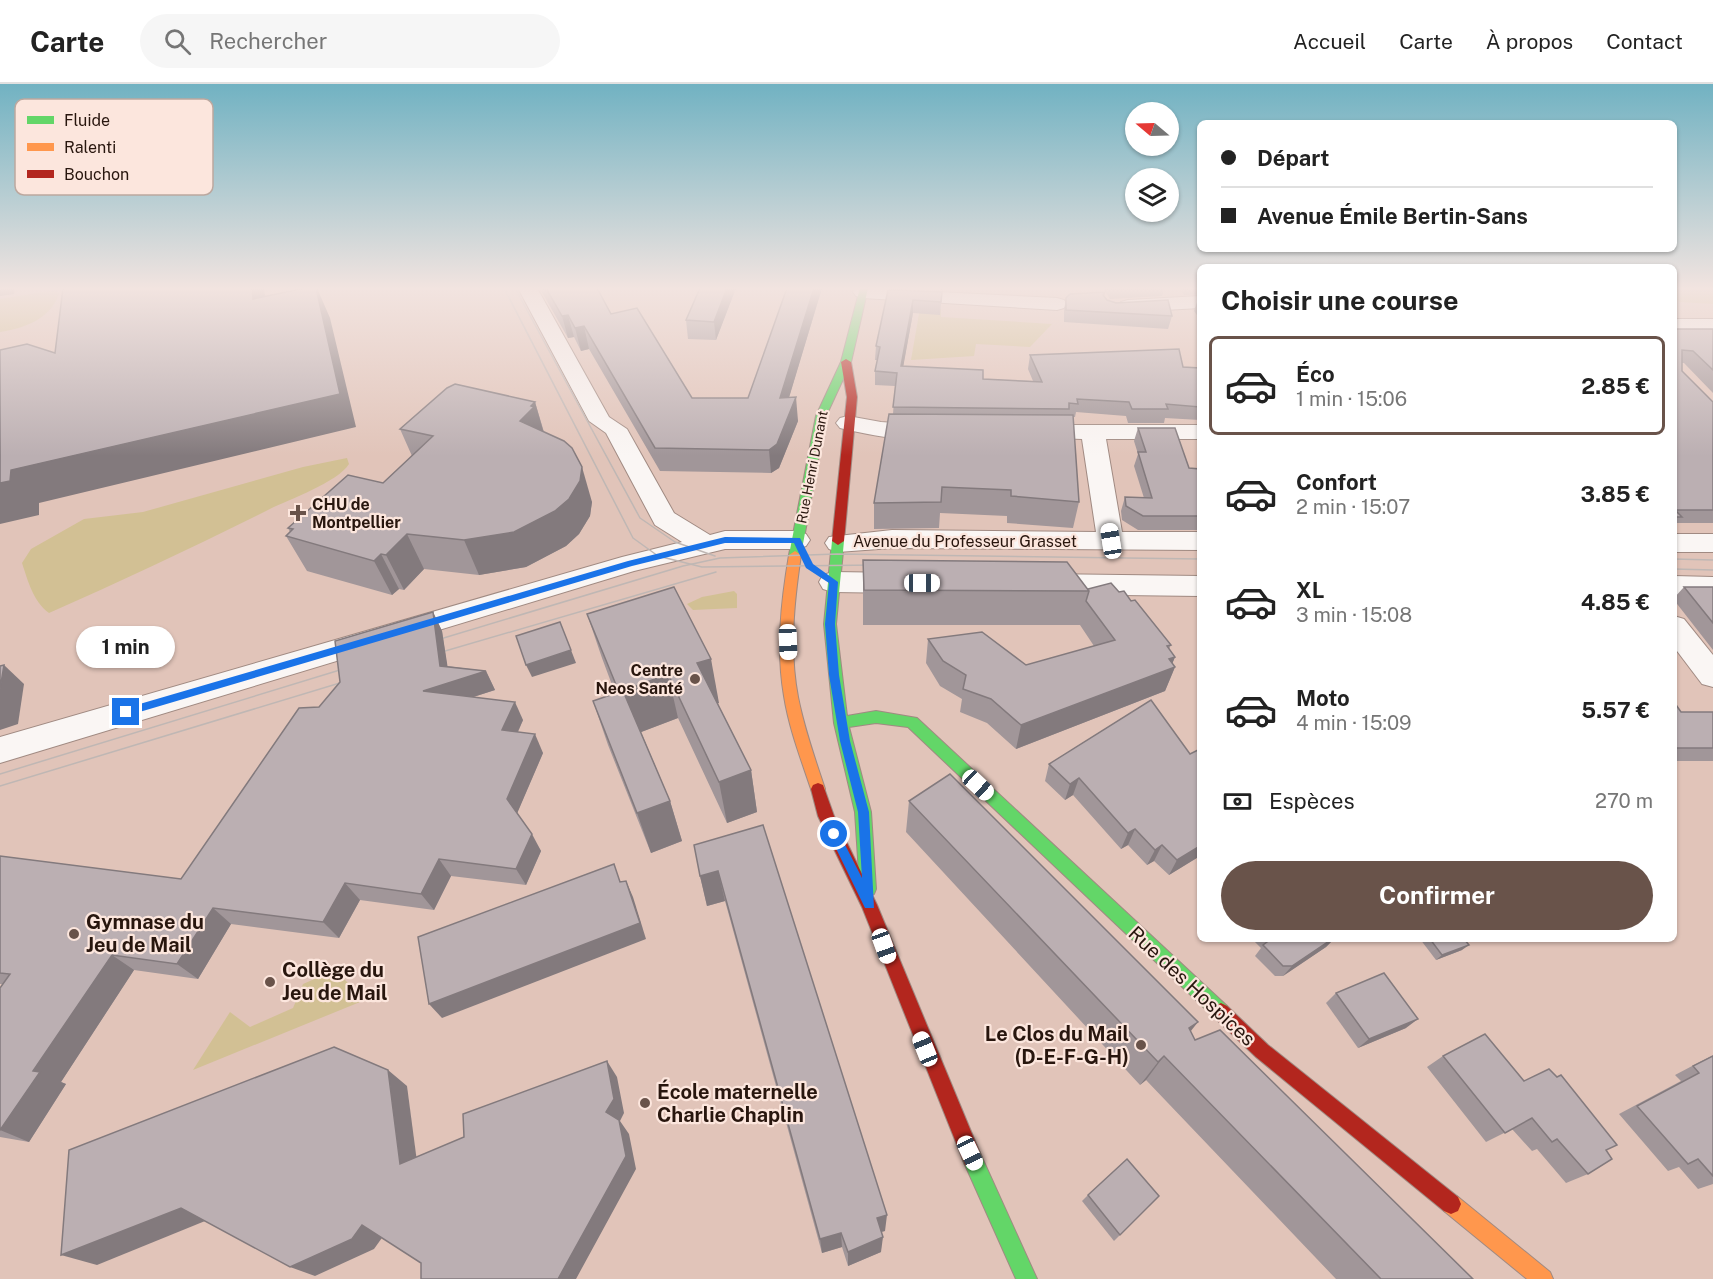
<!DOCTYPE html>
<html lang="fr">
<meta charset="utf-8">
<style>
body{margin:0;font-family:"Public Sans",sans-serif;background:#f6f6f6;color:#222;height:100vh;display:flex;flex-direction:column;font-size:22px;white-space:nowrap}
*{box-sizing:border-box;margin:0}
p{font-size:20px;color:#767676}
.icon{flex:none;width:33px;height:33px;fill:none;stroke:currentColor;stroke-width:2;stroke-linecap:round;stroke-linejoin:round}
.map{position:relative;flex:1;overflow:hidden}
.drawer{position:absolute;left:1197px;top:180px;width:480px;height:678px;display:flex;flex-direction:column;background:#fff;border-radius:9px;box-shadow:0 2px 4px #0004}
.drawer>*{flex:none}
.top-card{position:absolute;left:1197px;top:36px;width:480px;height:132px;border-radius:9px;box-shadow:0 2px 4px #0004;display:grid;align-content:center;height:132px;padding:0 24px;background:#fff}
.needle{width:39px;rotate:289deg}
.buttons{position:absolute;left:1125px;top:18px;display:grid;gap:12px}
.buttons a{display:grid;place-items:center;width:54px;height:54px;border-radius:50%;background:#fff;box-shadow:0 2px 4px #0004;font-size:30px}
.end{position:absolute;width:27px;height:27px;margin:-14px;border:8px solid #1a73e8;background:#fff;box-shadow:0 0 0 3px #fff}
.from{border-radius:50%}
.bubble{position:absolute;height:42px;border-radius:21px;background:#fff;box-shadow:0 2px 4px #0004;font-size:20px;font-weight:700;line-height:42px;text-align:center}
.car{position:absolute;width:18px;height:36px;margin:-18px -9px;border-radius:8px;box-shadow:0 0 4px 2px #0007;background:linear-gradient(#fff 24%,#345 0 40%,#fff 0 76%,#345 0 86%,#fff 0)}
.top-card b{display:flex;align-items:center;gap:21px;height:57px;font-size:22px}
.top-card b+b{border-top:2px solid #e0e0e0}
.top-card i{width:15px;height:15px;background:#222}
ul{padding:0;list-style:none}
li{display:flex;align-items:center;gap:18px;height:99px;margin:0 12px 9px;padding:0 12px;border:3px solid transparent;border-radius:9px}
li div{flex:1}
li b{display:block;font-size:22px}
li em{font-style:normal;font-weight:700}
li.active{border-color:#69534a}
li>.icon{width:54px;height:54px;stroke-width:1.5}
h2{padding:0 24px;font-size:27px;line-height:72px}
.pay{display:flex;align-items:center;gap:15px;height:66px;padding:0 24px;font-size:22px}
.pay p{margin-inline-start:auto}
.cta{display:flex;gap:12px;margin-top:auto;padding:12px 24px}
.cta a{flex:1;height:69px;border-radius:36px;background:#69534a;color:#fff;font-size:24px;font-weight:700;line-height:69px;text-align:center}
header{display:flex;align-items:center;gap:36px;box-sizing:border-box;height:84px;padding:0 30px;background:#fff;border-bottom:2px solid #e0e0e0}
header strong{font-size:28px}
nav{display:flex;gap:33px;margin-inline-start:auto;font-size:21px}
.search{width:420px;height:54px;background:#f6f6f6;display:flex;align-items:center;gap:15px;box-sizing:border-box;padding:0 21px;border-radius:33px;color:#767676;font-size:22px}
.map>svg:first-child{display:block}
.green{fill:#d2c094}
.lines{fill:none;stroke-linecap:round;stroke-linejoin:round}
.street-casing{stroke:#a08a82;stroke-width:2}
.fast-casing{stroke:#a08a82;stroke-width:2}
.slow-casing{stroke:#a08a82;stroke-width:2}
.jam-casing{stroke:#a08a82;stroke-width:2}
.street{fill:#faf6f4;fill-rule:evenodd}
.fast{fill:#63d668;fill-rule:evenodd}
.slow{fill:#ff974d;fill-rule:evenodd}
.jam{fill:#b3261e;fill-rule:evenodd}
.tram{stroke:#bfb7b4;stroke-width:1.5}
.wall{fill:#a19699}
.shaded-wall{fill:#837a7d}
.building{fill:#bbafb2;stroke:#837a7d;stroke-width:1.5}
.route{fill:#1a73e8}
.poi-dot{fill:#69534a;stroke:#fce6dd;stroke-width:2}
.labels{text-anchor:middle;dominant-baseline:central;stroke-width:4.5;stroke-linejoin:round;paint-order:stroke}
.far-street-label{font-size:14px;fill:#28160e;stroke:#fce6dd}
.poi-label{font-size:16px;font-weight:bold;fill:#28160e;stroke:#fce6dd;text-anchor:start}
.street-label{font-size:16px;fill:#28160e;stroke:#fce6dd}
.near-poi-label{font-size:20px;font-weight:bold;fill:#28160e;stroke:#fce6dd;text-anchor:start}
.near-street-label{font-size:20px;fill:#28160e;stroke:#fce6dd}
.key{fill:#fce6dd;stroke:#bca89f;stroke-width:1.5}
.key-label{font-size:16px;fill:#28160e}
</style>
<header>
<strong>Carte</strong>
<div class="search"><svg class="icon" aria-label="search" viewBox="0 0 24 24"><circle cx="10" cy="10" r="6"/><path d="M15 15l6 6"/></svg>Rechercher</div>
<nav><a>Accueil</a><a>Carte</a><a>À propos</a><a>Contact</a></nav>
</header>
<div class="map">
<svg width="1713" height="1195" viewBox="0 0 1713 1195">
<rect width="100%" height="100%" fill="#e1c4b9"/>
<g class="green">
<polygon points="1674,204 1713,204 1713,220 1680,218 1674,213"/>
<path d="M56,206L59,210C50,235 25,244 0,248V215Z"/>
<polygon points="920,224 941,225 941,233 1052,240 1030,263 976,260 974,272 911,276"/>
<path d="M347,374L349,380C337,399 287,416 266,427C194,463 122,497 49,529C33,517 28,497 22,479L31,465L84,435L143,428L303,383Z"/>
<polygon points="734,507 737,510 737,524 693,526 687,520 702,513"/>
<polygon points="335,886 365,916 193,986 230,928 250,943 293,924 303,900"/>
</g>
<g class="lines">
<g class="street-casing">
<g id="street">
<polygon points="518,204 537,204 609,333 627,345 674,429 710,451 725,447 797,447 806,450 810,456 806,462 797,465 725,465 634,487 0,679 0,653 622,473 682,458 655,441 606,349 589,337"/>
<polygon points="856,204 1057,214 1064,216 1067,220 1064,224 1057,226 863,214 856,212 853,208"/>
<polygon points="1200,212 1200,224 1128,228 1121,226 1118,222 1121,218 1128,216"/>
<rect x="1674" y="235" width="39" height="12"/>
<path d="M848,332L881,338L936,342L940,347L936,352C907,359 869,351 840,344L836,339L840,334Z"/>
<polygon points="1033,341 1200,341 1200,355 1106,355 1122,448 1200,448 1200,466 892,464 838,468 829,465 825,459 829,453 892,446 1096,448 1082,355 1025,353 1021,348 1025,343"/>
<rect x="1674" y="450" width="39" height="18"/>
<polygon points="833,488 902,489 912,492 916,499 912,506 902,509 833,508 823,505 819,498 823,491"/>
<polygon points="1043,490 1200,492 1200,512 1043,510 1033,507 1029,500 1033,493"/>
<polygon points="1674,492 1713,493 1713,513 1674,512"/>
<polygon points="1674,532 1684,535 1713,571 1713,603 1702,600 1674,563"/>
</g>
</g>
<g class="fast-casing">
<g id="fast">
<polygon points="860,204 868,204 851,278 826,332 801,471 795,475 789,471 816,332 841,278"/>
<polygon points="838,453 844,457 836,540 847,632 876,627 917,634 1227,922 1230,928 1227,934 1221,937 1215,934 908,643 876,639 849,643 871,728 876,805 874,810 868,812 862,810 860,805 855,728 834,639 824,540 832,457"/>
<polygon points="972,1064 979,1067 1037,1195 1016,1195 962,1074 965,1067"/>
</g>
</g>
<g class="slow-casing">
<g id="slow">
<path d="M795,467L801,471C794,518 789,566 798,613C804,644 815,675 825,705L823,709L818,711L813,709L811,705C801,675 789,644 784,612C776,566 781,518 789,471Z"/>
<polygon points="1451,1110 1458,1113 1550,1188 1553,1195 1527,1195 1444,1127 1441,1120 1444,1113"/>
</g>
</g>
<g class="jam-casing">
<g id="jam">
<polygon points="846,275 851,278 857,313 844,457 838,461 832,457 847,313 841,278"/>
<polygon points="818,699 823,701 834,732 877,821 982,1074 979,1081 972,1084 965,1081 862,823 818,732 811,705 813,701"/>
<polygon points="1221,919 1227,922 1268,961 1458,1113 1461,1120 1458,1127 1451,1130 1444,1127 1256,973 1215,934 1212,928 1215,922"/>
</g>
</g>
<use href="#street" class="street"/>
<use href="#fast" class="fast"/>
<use href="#slow" class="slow"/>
<use href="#jam" class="jam"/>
<g class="tram">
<polyline points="504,204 633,454 658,472 702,483 878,481"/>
<polyline points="515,204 640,434 675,458 715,472"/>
<polyline points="1674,475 1713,476"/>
<polyline points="1674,485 1713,486"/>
<polyline points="427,559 683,482 720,474 837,470 1200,475"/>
<polyline points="428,572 716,488"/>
<polyline points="0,690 353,582"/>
<polyline points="0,702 353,595"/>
</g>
</g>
<g class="wall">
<polygon points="541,204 597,204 611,230 692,314 748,314 822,204 789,313 798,337 779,384 771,389 660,387 589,265 581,267 574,253 568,254 543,210"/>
<polygon points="736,204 716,256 688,255 686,236"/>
<polygon points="916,204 943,204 943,206"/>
<polygon points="1103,204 1164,204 1162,212 1110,215"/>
<polygon points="1180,204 1200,204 1200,210 1184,211"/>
<polygon points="888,206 942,208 940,231 913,229 903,282 983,295 1033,297 1028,285 1030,271 1200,284 1200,336 1165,334 1164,339 1128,339 1126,332 1076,328 1075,333 1073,333 1079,418 1073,444 1007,439 1007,432 940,429 939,444 874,445 874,419 893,330 895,302 875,301 875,287 878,276 875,276 876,262"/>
<polygon points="1105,208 1104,212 1107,216 1172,232 1168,245 1064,238 1064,226 1066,214"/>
<polygon points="1200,214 1200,235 1194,227 1198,215"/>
<polygon points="1674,245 1713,245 1713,309 1684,279 1682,279 1682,287 1713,318 1713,439 1677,439 1674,442"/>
<polygon points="535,318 544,348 592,418 590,432 579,450 566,462 526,483 479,491 424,485 404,506 399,505 392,511 307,487 286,452 290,448 288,444 383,399 412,372 400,345"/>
<polygon points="1138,344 1189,384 1200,385 1200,446 1138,446 1122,436 1121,427 1125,413 1144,414 1134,382 1138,370 1134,357"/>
<polygon points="863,476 1088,505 1119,508 1171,561 1169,565 1175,573 1172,580 1175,583 1165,607 1016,665 987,639 960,628 962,615 940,602 926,579 928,555 1026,581 1094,562 1080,541 863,541"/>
<polygon points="1684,503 1713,503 1713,566 1674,516 1674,514"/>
<polygon points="433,528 442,547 447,582 486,587 495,606 473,613 523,636 518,648 543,669 517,729 541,767 526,801 451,792 434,826 360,816 339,854 231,840 198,895 134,886 61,998 66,1000 29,1058 0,1053 0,904 2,900 0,900 0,772 181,795 319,623"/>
<polygon points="587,530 719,619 717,619 751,686 757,728 727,739 678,634 641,648 670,717 682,757 651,769 608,661 593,617 615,609 602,574"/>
<polygon points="1151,616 1200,772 1169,791 1154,777 1147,781 1128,761 1121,765 1073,711 1065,716 1045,697 1049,680"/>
<polygon points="1674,618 1681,628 1713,628 1713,677 1674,677"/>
<polygon points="909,717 1191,948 1195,956 1473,1195 1336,1195 1146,996 1140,1001 906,748"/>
<polygon points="763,741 885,1147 881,1148 881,1168 848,1182 842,1163 822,1169 725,817 707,822 700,792"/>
<polygon points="1252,855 1334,855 1326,863 1283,892 1275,892 1255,872 1261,864"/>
<polygon points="1420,855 1464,855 1462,866 1436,876"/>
<polygon points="1336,909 1406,944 1358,964 1326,919"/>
<polygon points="1713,971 1713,1100 1698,1105 1679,1083 1668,1087 1619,1030 1681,997 1675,991"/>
<polygon points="1443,972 1524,997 1606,1066 1588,1090 1566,1099 1537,1065 1532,1067 1512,1045 1486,1058 1427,983"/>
<polygon points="1088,1111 1120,1151 1114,1157 1082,1117"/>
</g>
<g class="shaded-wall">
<polygon points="0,204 15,204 14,210 0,212"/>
<polygon points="252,204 264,204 270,247 253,215"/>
<polygon points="317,204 330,234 356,343 39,419 39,431 0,440 0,399 11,386"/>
<polygon points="727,204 736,204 716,256 714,238"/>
<polygon points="814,204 822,204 782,337 780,314"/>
<polygon points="913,216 913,229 901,295 901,282"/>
<polygon points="568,231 574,253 568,254 562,232"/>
<polygon points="584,242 589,265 581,267 575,244"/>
<polygon points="796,313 798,337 779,384 771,389 769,366"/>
<polygon points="535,318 545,353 520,337"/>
<polygon points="582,383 592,418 590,432 579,450 566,462 526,483 479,491 464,456"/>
<polygon points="407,450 424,485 404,506 386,471"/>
<polygon points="381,470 399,505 392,511 374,477"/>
<polygon points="433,528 442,547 450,598 486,587 495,606 433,626 423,607 440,582"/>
<polygon points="571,566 576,579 532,593 526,581"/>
<polygon points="1175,573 1170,585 1175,583 1165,607 1016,665 1021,641"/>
<polygon points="711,575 719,619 706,623 697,579"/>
<polygon points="4,581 24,600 18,640 0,646 0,605"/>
<polygon points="668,590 678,634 636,650 623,607"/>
<polygon points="515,618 523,636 510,665 502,646"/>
<polygon points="535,650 543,669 516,732 507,715"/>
<polygon points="751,686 757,728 727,739 719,698"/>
<polygon points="1079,694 1073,711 1065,716 1070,700"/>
<polygon points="670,717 682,757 651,769 637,729"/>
<polygon points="1135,745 1128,761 1121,765 1128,749"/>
<polygon points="532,750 541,767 526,801 516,785"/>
<polygon points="1162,761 1154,777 1147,781 1155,766"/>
<polygon points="1200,762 1200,772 1169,791 1177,776"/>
<polygon points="439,775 451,792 434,826 421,810"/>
<polygon points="718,787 725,817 707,822 700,792"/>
<polygon points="626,797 633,813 646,855 442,934 429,920"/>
<polygon points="345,799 360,816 339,854 323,838"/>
<polygon points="213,824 231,840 198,895 177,880"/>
<polygon points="1332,855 1334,855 1326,863 1283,892 1292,882"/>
<polygon points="1469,861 1462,866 1436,876 1442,871"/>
<polygon points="112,871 134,886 61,998 66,1000 29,1058 0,1046 33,987"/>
<polygon points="1418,935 1406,944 1358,964 1369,955"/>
<polygon points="1198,938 1179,962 1189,944"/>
<polygon points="1164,972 1146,996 1140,1001 1158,978"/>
<polygon points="607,977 617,993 624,1029 620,1037 629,1050 636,1085 576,1195 558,1195 606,1028"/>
<polygon points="388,986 407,1002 419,1093 400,1080"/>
<polygon points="181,1124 210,1135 97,1181 61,1171"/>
<polygon points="887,1131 885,1147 876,1149 877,1134"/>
<polygon points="362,1141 384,1151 374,1165 315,1192 290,1183"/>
<polygon points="841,1149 842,1163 822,1169 820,1155"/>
<polygon points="883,1153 881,1168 848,1182 848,1168"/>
</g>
<g class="building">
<polygon points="63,204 252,204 253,215 305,204 316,204 340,310 11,386 10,397 0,399 0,266 27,260 55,269"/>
<polygon points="546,204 597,204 611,230 637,224 692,314 748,314 787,204 814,204 780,314 796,313 777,360 769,366 655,364 584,242 575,244 568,231 562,232"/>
<polygon points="700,204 727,204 714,238 686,236"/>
<polygon points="888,206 942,208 941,218 913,216 901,282 983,286 983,295 1042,298 1030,271 1179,265 1183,283 1200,284 1200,323 1166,320 1168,325 1132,325 1129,318 1077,315 1078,320 1069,319 1069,325 893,323 897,289 875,287 880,263 876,262"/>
<polygon points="1105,208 1103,211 1107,216 1116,219 1168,216 1172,232 1066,226 1066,214 1070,210"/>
<polygon points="1674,245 1713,245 1713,286 1693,267 1682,266 1682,287 1713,318 1713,426 1675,426 1682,433 1674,433"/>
<polygon points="455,300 535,318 531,322 534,323 520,337 564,357 572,364 582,383 580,397 569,415 555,427 514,448 464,456 407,450 386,471 381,470 374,477 286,452 293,445 288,444 348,391 383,399 433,352 400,345 447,304"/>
<polygon points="889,330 1073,331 1079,418 1011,412 1011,406 942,403 941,418 874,419"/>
<polygon points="1138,344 1175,344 1189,384 1200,385 1200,432 1143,432 1126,422 1125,413 1152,414 1138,368 1146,368"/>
<polygon points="863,476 1067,478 1089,507 864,506"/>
<polygon points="1111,499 1119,508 1124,507 1131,517 1135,516 1171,561 1167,562 1175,573 1169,575 1175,583 1021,641 991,615 963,605 966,591 943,577 928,555 982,548 1026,581 1115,556 1086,517 1089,507 1088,505"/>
<polygon points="674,503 711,575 697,579 751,686 719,698 668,590 623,607 670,717 637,729 593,617 619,608 587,530"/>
<polygon points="1684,503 1713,503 1713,539"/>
<polygon points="433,528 440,582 486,587 423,607 515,618 502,646 535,650 507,715 532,750 516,785 439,775 421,810 345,799 323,838 213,824 177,880 112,871 33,987 40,988 0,1046 0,904 10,890 0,889 0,772 181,795 299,624 319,623 340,598 335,557"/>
<polygon points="560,538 571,566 526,581 516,552"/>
<polygon points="4,581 0,605 0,582"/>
<polygon points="1151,616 1190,670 1200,665 1200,762 1177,776 1162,761 1155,766 1135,745 1128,749 1079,694 1070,700 1049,680"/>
<polygon points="1674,618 1681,628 1713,628 1713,664 1676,664 1674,662"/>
<polygon points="950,690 1198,938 1189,944 1195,956 1220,946 1473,1195 1381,1195 1164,972 1158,978 909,717"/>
<polygon points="763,741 887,1131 877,1134 883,1153 848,1168 841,1149 820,1155 718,787 700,792 694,761"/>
<polygon points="614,780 620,798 626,797 640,839 429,920 418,853"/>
<polygon points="1271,855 1270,855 1332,855 1292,882 1283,882 1263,861"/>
<polygon points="1430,855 1464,855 1469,861 1442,871"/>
<polygon points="1384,889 1418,935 1369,955 1336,909"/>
<polygon points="1485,950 1524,997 1549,985 1557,993 1561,991 1617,1061 1606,1066 1612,1075 1588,1090 1557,1055 1552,1058 1532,1034 1505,1049 1443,972"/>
<polygon points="334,963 388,986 400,1080 464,1053 463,1030 607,977 614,1015 606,1028 619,1036 626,1072 558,1195 421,1195 421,1179 362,1141 352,1155 290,1183 181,1124 61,1171 69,1066"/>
<polygon points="1713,972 1713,1092 1698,1075 1688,1080 1637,1022 1699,989 1693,982"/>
<polygon points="1127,1075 1159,1112 1120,1151 1088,1111"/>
</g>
<linearGradient id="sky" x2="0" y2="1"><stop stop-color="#71b2c2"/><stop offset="0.55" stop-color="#f2e4e0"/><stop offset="1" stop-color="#f2e4e0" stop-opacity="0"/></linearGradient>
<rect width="1713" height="372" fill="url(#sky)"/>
<polygon class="route" points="725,453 800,454 813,480 838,498 835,540 839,591 850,657 869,728 874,824 865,824 829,750 830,747 838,747 862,794 858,728 840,657 829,591 825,540 829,499 806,484 794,459 725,459 632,482 126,632 121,628 126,624 628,477"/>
<g class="poi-dot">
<path d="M295 420h6v6h6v6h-6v6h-6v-6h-6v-6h6z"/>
<circle cx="695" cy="595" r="6"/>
<circle cx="74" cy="850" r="6"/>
<circle cx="270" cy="898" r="6"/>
<circle cx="1141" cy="961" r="6"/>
<circle cx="645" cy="1019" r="6"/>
</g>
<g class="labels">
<g class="far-street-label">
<text transform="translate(812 383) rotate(-79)">Rue Henri Dunant</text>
</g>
<g class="poi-label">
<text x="312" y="420">CHU de<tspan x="312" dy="18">Montpellier</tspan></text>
<text x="683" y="586" text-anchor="end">Centre<tspan x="683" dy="18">Neos Santé</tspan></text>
</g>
<g class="street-label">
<text x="965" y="457">Avenue du Professeur Grasset</text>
</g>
<g class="near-poi-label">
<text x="86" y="838">Gymnase du<tspan x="86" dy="23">Jeu de Mail</tspan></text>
<text x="282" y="886">Collège du<tspan x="282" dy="23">Jeu de Mail</tspan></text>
<text x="1129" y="950" text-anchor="end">Le Clos du Mail<tspan x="1129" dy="23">(D-E-F-G-H)</tspan></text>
<text x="657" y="1008">École maternelle<tspan x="657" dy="23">Charlie Chaplin</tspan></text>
</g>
<g class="near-street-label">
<text transform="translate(1192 902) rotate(43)">Rue des Hospices</text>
</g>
</g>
<rect x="15" y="15" width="198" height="96" rx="9" class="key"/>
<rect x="27" y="32" width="27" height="8" fill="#63d668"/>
<rect x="27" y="59" width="27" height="8" fill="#ff974d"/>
<rect x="27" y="86" width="27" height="8" fill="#b3261e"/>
<g class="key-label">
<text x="64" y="42">Fluide</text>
<text x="64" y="69">Ralenti</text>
<text x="64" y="96">Bouchon</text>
</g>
</svg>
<div class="buttons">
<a><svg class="needle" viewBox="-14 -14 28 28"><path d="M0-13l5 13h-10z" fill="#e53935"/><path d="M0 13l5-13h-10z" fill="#767676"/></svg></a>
<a><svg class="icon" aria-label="layers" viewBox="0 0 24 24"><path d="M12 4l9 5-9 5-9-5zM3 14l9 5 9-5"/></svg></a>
</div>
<i class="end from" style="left:834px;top:750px"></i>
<i class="end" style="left:126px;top:628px"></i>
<div class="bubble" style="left:76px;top:542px;width:99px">1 min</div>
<i class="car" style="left:1111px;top:457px;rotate:351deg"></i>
<i class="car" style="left:922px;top:499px;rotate:90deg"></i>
<i class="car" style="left:788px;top:558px;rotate:178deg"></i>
<i class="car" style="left:978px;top:701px;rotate:133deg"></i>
<i class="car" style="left:884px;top:862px;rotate:160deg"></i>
<i class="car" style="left:925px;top:965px;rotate:338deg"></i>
<i class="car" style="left:970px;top:1069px;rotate:155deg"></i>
<div class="top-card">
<b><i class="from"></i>Départ</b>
<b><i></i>Avenue Émile Bertin-Sans</b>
</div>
<section class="drawer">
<h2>Choisir une course</h2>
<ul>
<li class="active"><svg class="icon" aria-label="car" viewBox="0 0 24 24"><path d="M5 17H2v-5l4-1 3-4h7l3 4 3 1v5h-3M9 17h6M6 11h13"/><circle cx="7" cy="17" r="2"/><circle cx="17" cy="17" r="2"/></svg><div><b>Éco</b><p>1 min · 15:06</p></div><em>2.85 €</em></li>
<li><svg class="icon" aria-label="car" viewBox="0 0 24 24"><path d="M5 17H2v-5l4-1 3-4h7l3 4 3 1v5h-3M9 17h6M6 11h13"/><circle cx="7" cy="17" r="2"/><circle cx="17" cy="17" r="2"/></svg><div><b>Confort</b><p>2 min · 15:07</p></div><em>3.85 €</em></li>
<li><svg class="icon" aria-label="car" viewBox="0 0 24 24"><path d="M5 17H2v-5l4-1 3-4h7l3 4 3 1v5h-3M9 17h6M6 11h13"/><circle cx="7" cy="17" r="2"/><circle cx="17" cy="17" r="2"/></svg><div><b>XL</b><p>3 min · 15:08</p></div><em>4.85 €</em></li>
<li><svg class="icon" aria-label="car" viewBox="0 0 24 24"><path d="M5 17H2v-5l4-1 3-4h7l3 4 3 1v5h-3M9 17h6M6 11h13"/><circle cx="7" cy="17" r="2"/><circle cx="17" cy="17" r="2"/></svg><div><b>Moto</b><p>4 min · 15:09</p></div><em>5.57 €</em></li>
</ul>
<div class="pay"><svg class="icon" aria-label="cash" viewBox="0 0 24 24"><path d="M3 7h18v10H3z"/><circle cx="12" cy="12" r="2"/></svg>Espèces<p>270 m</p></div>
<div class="cta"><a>Confirmer</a></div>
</section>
</div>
